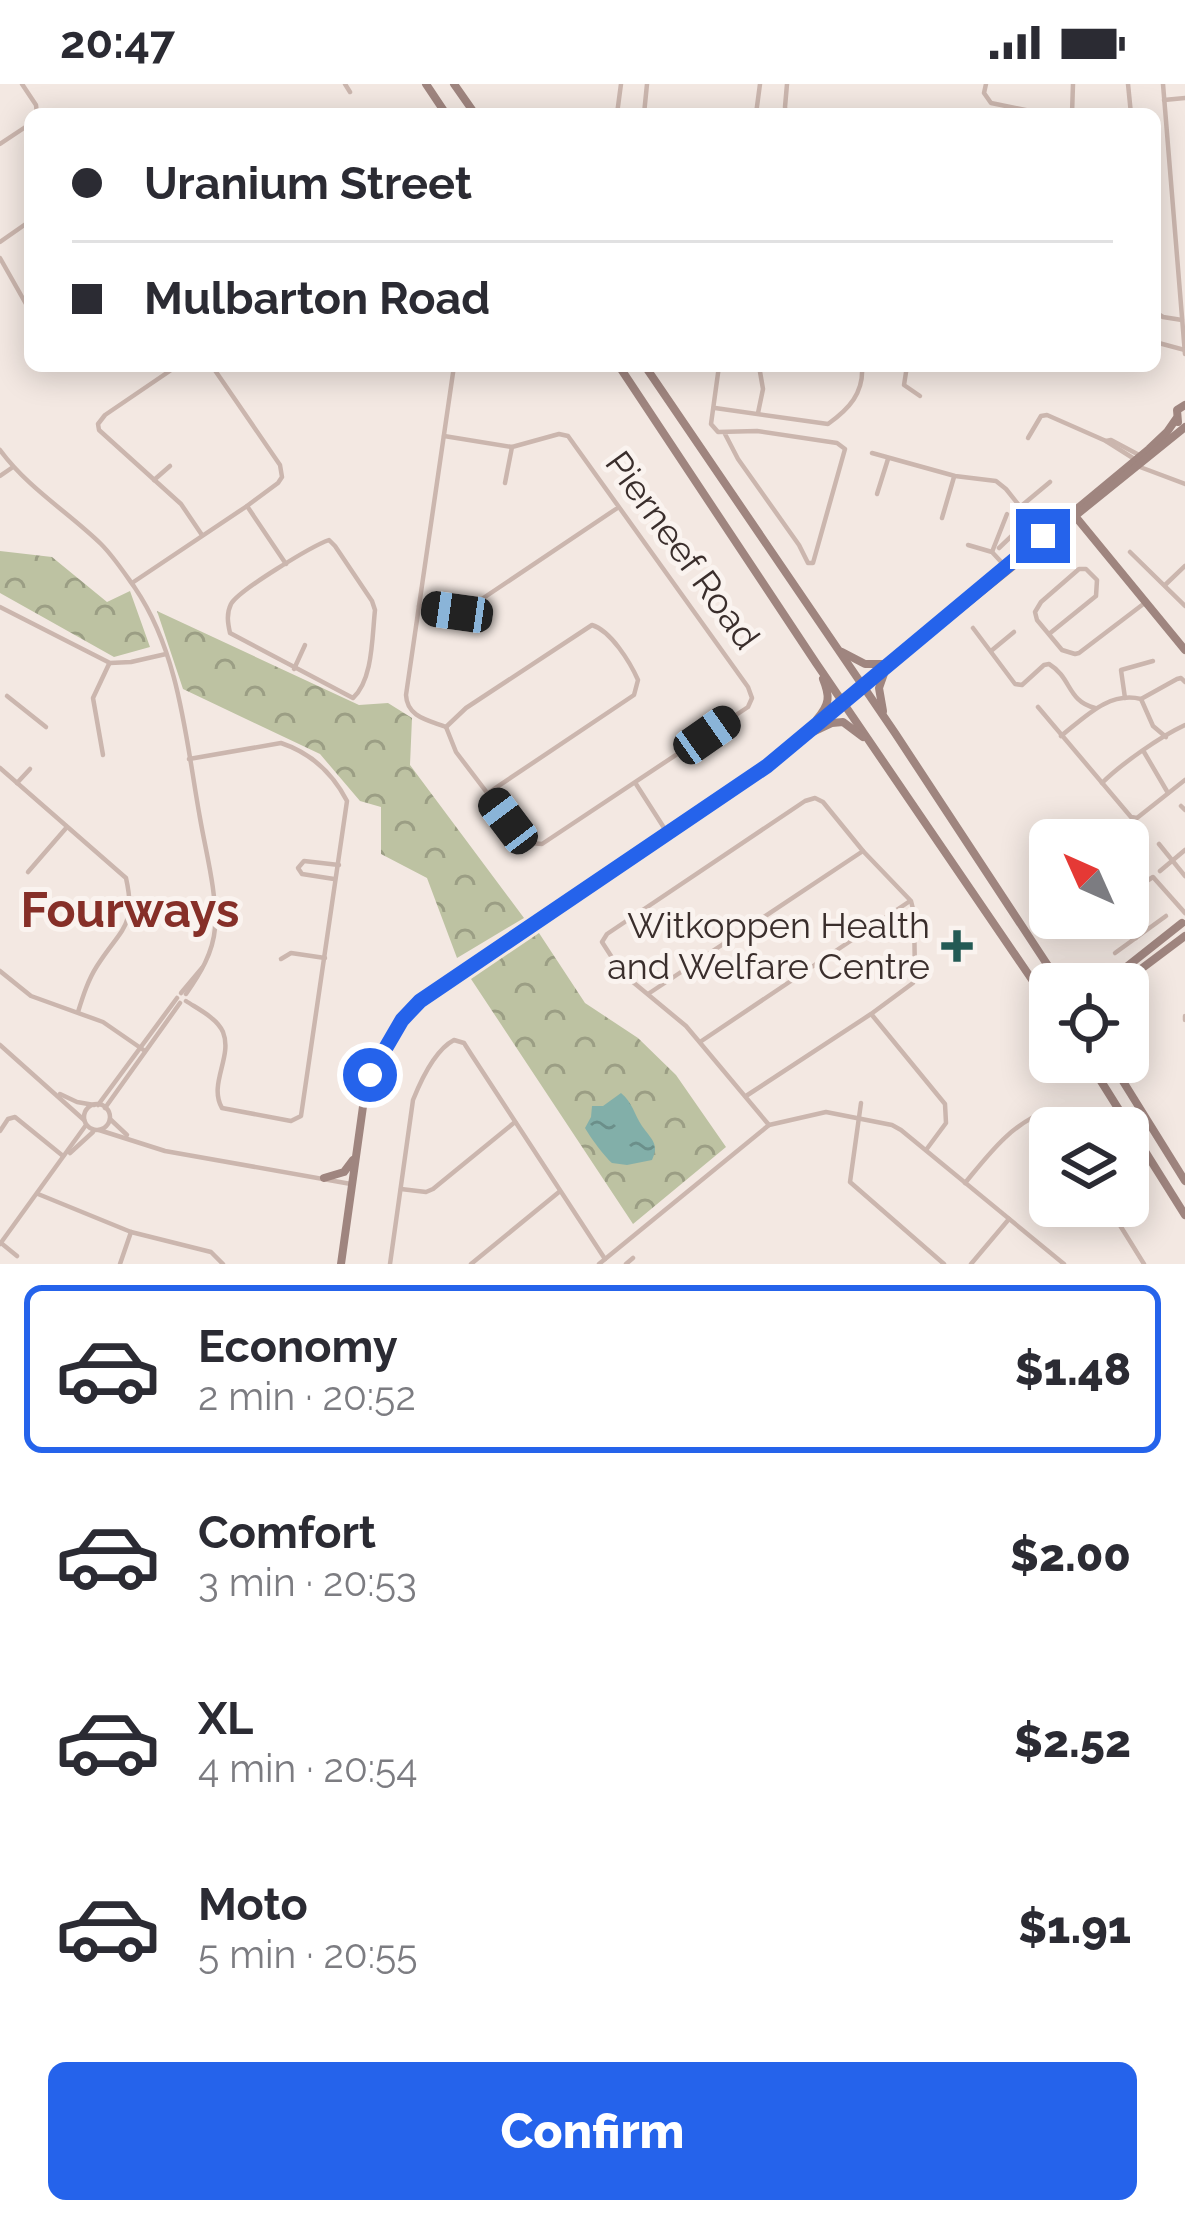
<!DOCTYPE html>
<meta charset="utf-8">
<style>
body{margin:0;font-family:Raleway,sans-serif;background:#f7f7f7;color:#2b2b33;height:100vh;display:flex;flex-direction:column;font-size:45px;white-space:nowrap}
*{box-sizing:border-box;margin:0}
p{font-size:39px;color:#7c7c81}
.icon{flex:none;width:66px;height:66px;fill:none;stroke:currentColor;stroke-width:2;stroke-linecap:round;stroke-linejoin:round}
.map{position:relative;height:1180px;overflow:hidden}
.panel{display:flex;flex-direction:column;background:#fff;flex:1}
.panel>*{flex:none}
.hud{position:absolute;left:24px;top:24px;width:1137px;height:264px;border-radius:18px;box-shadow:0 6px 30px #0003;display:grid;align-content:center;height:264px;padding:0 48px;background:#fff}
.needle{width:78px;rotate:315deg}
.fabs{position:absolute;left:1029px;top:735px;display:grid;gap:24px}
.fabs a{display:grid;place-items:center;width:120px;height:120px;border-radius:18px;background:#fff;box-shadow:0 6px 30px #0003;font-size:60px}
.end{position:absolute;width:54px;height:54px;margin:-27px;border:15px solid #2563eb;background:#fff;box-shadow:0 0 0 6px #fff}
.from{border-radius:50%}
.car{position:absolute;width:36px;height:72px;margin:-36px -18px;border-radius:15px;box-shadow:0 0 9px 3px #0007;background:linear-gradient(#222 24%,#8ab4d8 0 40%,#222 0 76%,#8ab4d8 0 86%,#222 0)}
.hud b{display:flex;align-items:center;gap:42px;height:114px;font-size:45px}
.hud b+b{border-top:3px solid #e1e1e2}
.hud i{width:30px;height:30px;background:#2b2b33}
ul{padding:21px 0 0;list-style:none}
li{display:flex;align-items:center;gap:36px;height:168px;margin:0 24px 18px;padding:0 24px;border:6px solid transparent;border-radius:18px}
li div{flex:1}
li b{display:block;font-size:45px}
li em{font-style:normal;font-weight:800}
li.active{border-color:#2563eb}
li>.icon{width:108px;height:108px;stroke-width:1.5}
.cta{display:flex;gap:24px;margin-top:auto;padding:24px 48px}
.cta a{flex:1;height:138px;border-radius:18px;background:#2563eb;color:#fff;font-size:48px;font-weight:800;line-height:138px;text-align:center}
.status{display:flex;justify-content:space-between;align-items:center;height:84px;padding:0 60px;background:#fff;direction:ltr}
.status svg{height:33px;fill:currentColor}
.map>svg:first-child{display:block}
.park{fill:url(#park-crowns)}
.water{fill:url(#water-ripples)}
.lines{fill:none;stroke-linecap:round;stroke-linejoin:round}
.street{stroke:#cbb6ae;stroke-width:4.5}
.secondary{stroke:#9f857f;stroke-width:8}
.route{stroke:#2563eb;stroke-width:15}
.poi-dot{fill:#235a54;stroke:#faf3ef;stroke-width:4.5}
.labels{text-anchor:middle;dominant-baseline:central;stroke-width:10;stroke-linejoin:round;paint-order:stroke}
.street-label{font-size:36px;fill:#3a2e2c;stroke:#faf3ef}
.poi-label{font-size:36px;fill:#3a2e2c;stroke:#faf3ef;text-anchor:end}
.district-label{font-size:48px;font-weight:bold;fill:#862f28;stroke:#faf3ef}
</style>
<div class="status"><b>20:47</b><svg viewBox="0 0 49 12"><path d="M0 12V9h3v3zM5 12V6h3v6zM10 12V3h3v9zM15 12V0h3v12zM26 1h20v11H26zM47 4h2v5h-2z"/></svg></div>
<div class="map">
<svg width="1185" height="1180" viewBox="0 0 1185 1180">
<defs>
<pattern id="park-crowns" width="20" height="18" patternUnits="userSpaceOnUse" patternTransform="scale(3)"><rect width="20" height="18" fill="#bdc2a2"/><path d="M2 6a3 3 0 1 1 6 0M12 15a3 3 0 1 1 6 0" fill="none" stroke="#9b9e84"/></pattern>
<pattern id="water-ripples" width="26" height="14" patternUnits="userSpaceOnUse" patternTransform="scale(3)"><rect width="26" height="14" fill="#82afa9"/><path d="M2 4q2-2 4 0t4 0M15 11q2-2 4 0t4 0" fill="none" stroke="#6b8f8a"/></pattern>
</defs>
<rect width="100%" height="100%" fill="#f3e8e2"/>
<g class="park">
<polygon points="0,467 52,473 107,518 130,507 150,563 114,573 0,509"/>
<polygon points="157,527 359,621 388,619 412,634 410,681 524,834 457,874 427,794 381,770 381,723 360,717 320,670 183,605"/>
<polygon points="539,849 585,919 638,954 676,991 726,1063 633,1140 471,895"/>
</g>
<path class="water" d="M621,1009C633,1019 634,1030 642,1042C651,1055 660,1060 652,1076L627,1081L612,1079C605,1073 590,1053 585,1044L591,1033L592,1022H603Z"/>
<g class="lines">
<g class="street">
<polyline points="22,0 36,21 37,30"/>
<polyline points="345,0 350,8"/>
<polyline points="986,0 984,9 991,19 1045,30"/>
<polyline points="1128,0 1131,30"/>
<polyline points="1163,0 1185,270"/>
<polyline points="1164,16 1185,14"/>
<polyline points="617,30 621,0"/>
<polyline points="644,30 647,0"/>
<polyline points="756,30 760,0"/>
<polyline points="786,30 785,23 787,0"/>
<polyline points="1072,30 1073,0"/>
<polyline points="0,60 30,40"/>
<polyline points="0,158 30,137"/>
<polyline points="0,174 30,227"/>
<polyline points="1155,228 1163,233 1182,236"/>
<polyline points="1155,258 1185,266"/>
<polyline points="177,282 105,331 98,340 99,346 181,420 202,451"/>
<polyline points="719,282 711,340 718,348 757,347 837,359 845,365 813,479 808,479 799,461 738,375 724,348"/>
<polyline points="907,282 904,301 920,312"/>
<path d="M715,324L828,340C849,325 864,309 862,282"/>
<polyline points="758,329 763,305 759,282"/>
<polyline points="444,352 512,363 559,350 568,352 748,603 752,614 748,623 542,760 530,759 520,752 456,668 446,643"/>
<polyline points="1028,354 1041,332 1047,331 1106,357 1111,356 1141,372"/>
<polyline points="1106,357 1136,376"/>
<path d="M0,366C28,404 68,428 101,460C114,473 125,490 135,504C180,570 186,657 200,734C206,769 217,808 215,844C213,869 200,890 186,910"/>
<polyline points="872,369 955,392 996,397 1006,405 1042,450"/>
<polyline points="1140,383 1185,400"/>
<polyline points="0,392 13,383"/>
<polyline points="154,396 170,382"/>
<polyline points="505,399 512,363"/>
<polyline points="877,410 888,375"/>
<polyline points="247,422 286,480"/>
<polyline points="1020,423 1050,398"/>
<polyline points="942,434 954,393"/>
<path d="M329,456L335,462L372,517L375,526C372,553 373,596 353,614L230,549C228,540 226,530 231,520C239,506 312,462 329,456Z"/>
<polyline points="968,461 992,468 1005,482"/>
<polyline points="999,464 1020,444"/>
<polyline points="992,468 1007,430"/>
<polyline points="1130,468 1185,522"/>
<polyline points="132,499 247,422 278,399 282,393 280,381 212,282"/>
<polyline points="1165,501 1185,482"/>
<polyline points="419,522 464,527 616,425"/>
<polyline points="0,523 110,579 131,578 166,570"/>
<path d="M973,544L1015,600L1022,601L1044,581L1049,580C1072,594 1067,617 1095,624"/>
<polyline points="1049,550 1096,512 1097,496 1086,485 1079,485 1041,518 1035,528 1037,536 1062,566 1075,570 1079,569 1146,518"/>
<polyline points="991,567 1014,548"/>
<polyline points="294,585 305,561"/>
<polyline points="7,612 46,643"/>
<polyline points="1125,614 1121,586 1153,577"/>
<polyline points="1141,615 1153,642 1166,653"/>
<polyline points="1038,623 1131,733 1137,734 1185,696"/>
<path d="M446,643L466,624L592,541C611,547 630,578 638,596L634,611L488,709"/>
<path d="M446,643C428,636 407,633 406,611L454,282"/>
<path d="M1061,652C1085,633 1109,607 1141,615L1177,595L1181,594L1185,598"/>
<polyline points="1144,668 1168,709"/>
<polyline points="103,671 93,614 109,580"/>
<path d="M0,684L126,794C137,843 121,844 97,882C88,896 83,912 78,928"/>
<polyline points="17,699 30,685"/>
<path d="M1102,699C1121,680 1161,652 1185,641"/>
<polyline points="636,700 668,750"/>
<polyline points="1181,722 1185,726"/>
<polyline points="1159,760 1185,792"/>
<polyline points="1160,787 1185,766"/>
<polyline points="28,788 67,743"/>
<polyline points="334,795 302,790 298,784 304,777 339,781"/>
<polyline points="1128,809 1153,793 1185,829"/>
<polyline points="1049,832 1050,831"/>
<polyline points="1115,834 1136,854"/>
<polyline points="1081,850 1095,834"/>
<polyline points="1115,869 1166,832"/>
<polyline points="281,875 291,869 325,874"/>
<polyline points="0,887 31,912 103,938 145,967"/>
<polyline points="181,909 202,884"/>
<polyline points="648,910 863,767"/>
<path d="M186,917C198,925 217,934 223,948C233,973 208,1000 222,1024L291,1037L301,1032L347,717C333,690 311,669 281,659L189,675"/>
<polyline points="872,931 945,1020 946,1039 926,1066"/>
<polyline points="1185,932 1185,936"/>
<polyline points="700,958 910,817"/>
<polyline points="0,961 84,1036"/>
<polyline points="60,1010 77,1018 94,1021"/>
<polyline points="746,1012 871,930 913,899 915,894 914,829 911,817 863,767 823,718 815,714 805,717 607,850 602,858 622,889 686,942 769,1041"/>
<polyline points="861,1019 850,1098 944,1180"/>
<circle cx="97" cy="1033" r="13"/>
<polyline points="98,1021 177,914"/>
<polyline points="105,1024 180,919"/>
<polyline points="110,1035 127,1051"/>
<polyline points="99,1046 165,1067 351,1100"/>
<polyline points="0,1047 8,1035 15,1033 63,1072"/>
<polyline points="70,1069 93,1048"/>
<path d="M965,1099C989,1070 1011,1040 1047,1027L1060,1044"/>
<polyline points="401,1105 426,1108 433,1105 515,1038"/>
<polyline points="38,1110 131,1148 211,1168 223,1180"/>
<polyline points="1108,1122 1144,1180"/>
<polyline points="1,1159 17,1172"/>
<polyline points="0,1160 86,1041"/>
<polyline points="120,1180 131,1148"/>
<path d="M390,1180L413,1016C421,996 435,966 454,956L464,959L471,970L605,1175"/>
<polyline points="471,1180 559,1108"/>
<polyline points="599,1180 769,1041 826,1028 892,1041 901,1046 1064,1180"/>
<polyline points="626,1180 633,1174"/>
<polyline points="971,1180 1009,1135"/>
</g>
<g class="secondary">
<polyline points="426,0 446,30"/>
<polyline points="454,0 475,30"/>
<polyline points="619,282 816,579 1050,922"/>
<polyline points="645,282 895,649 1060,900"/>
<polyline points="1178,338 1177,326 1185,321"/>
<polyline points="1075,432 1185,566"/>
<polyline points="948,532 1149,365 1167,348 1176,335"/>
<polyline points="842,568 865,580 890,580"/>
<polyline points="883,627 879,604 886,584"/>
<path d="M817,635C830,620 830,612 823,595"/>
<polyline points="813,648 832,639 843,638 863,653"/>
<polyline points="1105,900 1182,839"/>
<polyline points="1121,900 1185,852"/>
<polyline points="1089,978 1185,1131"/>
<polyline points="1111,978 1185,1097"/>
<polyline points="324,1094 344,1088 353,1076"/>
<polyline points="341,1180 366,1001 386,961 416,921 767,681 1185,343"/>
</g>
</g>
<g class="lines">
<polyline class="route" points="370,991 402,936 420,917 767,682 1043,452"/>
</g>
<path class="poi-dot" d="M951 844h12v12h12v12h-12v12h-12v-12h-12v-12h12z"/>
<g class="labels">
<g class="street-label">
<text transform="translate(683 466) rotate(54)">Pierneef Road</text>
</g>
<g class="poi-label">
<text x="930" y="841">Witkoppen Health<tspan x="930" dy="41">and Welfare Centre</tspan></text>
</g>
<g class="district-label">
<text x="130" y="826">Fourways</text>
</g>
</g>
</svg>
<div class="fabs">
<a><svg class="needle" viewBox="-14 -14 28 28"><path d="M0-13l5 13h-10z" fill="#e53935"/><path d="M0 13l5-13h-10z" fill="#7c7c81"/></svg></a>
<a><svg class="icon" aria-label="locate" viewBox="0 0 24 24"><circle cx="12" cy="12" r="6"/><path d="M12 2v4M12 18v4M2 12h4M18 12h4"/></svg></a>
<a><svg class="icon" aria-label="layers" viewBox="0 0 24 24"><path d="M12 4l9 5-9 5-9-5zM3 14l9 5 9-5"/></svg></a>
</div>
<i class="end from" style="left:370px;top:991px"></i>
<i class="end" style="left:1043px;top:452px"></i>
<i class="car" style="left:457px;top:528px;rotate:278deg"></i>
<i class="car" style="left:707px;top:651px;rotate:55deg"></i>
<i class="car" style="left:508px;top:737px;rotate:323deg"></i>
<div class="hud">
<b><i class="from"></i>Uranium Street</b>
<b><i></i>Mulbarton Road</b>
</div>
</div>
<section class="panel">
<ul>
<li class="active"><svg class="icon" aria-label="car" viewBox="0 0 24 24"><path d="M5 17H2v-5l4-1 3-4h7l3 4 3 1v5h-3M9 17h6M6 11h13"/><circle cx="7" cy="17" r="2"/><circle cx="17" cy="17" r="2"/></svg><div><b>Economy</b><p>2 min · 20:52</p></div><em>$1.48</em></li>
<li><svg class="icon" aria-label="car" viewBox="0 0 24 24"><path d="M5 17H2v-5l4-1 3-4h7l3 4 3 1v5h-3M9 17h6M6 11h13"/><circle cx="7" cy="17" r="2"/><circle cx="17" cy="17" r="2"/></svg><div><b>Comfort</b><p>3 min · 20:53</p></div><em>$2.00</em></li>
<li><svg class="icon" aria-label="car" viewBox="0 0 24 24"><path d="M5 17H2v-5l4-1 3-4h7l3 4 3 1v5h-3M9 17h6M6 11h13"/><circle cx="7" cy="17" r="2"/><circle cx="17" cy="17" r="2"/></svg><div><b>XL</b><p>4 min · 20:54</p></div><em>$2.52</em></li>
<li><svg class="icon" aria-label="car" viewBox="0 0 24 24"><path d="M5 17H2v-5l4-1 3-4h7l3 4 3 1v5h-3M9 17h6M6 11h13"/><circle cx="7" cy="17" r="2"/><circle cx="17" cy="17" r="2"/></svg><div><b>Moto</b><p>5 min · 20:55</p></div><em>$1.91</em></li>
</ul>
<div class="cta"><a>Confirm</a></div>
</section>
